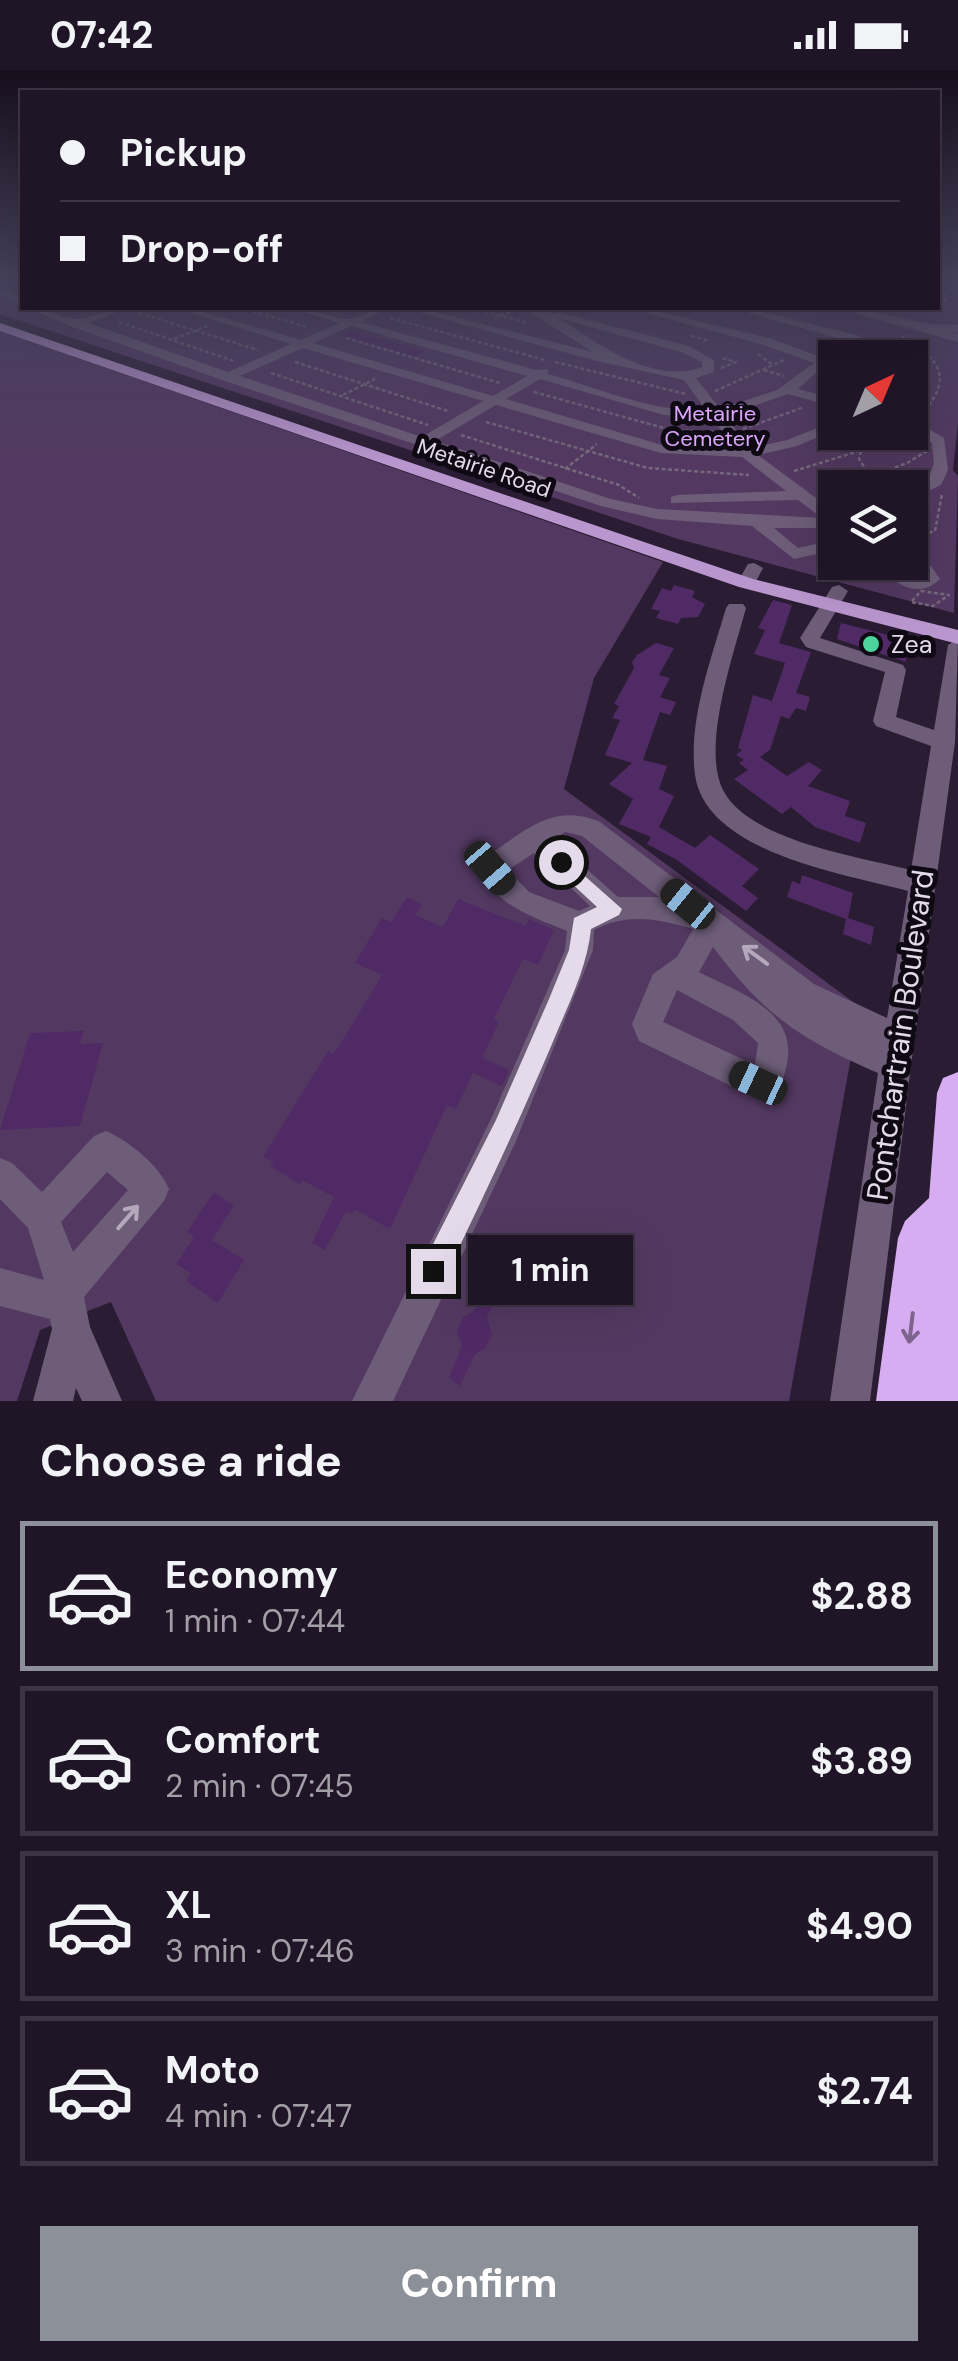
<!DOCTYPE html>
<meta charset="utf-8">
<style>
body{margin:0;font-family:"DM Sans",sans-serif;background:#2d2232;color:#f1f3f6;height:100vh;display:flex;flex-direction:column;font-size:38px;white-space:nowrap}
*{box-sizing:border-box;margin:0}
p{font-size:32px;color:#a29fa7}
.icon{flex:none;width:55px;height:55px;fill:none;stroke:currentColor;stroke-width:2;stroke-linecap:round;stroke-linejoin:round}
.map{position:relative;height:1331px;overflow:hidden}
.drawer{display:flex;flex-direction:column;background:#201526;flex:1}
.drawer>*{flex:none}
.top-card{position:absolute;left:20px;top:20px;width:920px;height:220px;border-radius:0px;box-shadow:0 10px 40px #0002,0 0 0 2px #3d3443;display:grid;align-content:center;height:220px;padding:0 40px;background:#201526}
.needle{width:65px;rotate:44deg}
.controls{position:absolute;left:818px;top:270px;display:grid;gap:20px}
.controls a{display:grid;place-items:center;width:110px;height:110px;border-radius:0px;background:#201526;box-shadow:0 10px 40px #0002,0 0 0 2px #3d3443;font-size:50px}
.end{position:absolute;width:45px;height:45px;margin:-22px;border:12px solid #e4daea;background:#111;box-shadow:0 0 0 5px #111}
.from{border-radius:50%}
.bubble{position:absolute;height:70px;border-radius:0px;background:#201526;box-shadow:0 10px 40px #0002,0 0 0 2px #3d3443;font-size:32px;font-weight:700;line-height:70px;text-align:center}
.car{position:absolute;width:30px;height:60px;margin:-30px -15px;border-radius:12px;box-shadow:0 0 8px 2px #0007;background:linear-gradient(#222 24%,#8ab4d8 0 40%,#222 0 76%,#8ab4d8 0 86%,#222 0)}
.top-card b{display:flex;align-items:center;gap:35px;height:95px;font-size:38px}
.top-card b+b{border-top:2px solid #3d3443}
.top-card i{width:25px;height:25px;background:#f1f3f6}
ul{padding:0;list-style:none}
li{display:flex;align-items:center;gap:30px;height:150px;margin:0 20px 15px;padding:0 20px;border:5px solid #3d3443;border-radius:0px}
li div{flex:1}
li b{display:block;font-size:38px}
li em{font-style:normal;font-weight:700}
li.current{border-color:#8c9099}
li>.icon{width:90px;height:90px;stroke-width:1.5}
h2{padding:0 40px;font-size:45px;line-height:120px}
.action{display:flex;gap:20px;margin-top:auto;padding:20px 40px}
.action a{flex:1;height:115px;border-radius:0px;background:#8c9099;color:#fff;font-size:40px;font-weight:700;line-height:115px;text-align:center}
.status{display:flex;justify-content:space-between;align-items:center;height:70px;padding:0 50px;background:#201526;direction:ltr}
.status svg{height:28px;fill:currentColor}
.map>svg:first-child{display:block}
.green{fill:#533961;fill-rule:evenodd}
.building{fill:#502a65}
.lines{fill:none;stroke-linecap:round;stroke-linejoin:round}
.path{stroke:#75687c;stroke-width:2.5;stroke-dasharray:4 2.5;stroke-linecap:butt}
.minor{fill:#6d5d78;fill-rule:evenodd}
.major{fill:#b996ce;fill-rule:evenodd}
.highway{fill:#d7adf1;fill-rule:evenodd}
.oneway{stroke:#b4a8bc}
.oneway2{stroke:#7d638d}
.route{fill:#e4daea}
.poi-dot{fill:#4bd49b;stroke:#0f0913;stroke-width:4}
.labels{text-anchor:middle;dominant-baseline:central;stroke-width:10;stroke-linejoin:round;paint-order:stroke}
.far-park-label{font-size:22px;fill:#dda6fe;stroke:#0f0913}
.far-street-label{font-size:22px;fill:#e4daea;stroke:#0f0913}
.poi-label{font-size:25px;fill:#e4daea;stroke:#0f0913;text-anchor:start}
.near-street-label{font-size:30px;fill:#e4daea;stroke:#0f0913}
</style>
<div class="status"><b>07:42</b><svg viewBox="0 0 49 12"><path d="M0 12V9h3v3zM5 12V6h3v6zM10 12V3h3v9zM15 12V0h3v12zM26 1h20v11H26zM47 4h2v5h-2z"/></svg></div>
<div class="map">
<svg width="958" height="1331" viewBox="0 0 958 1331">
<rect width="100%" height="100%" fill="#2a1c33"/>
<g class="green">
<path d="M0,206H22V238H938V206H958V352L953,400L958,406L954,543L678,469L0,244ZM835,288H910V362H835ZM835,418H910V492H835Z"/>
<polygon points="0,261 663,492 594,608 564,719 860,937 789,1331 156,1331 111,1232 40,1260 17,1331 0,1331"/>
</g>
<g class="building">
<polygon points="351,260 425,281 414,286 341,265"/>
<polygon points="674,515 695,521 692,527 705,534 698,547 681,548 678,554 656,548 660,541 651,539 662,518 671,521"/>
<polygon points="773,530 792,535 779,573 811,582 796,623 810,627 806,641 796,638 789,649 781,646 770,680 760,687 787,706 809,692 822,700 808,716 850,731 845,746 866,753 860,773 815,757 791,737 782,744 734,709 748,700 739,693 744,690 736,685 742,680 738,678 753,625 772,631 785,593 754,584 765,560 758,558"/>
<polygon points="841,553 908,570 906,592 837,569"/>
<polygon points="656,573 674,578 659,605 670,608 660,627 676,632 670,645 660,642 643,690 667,696 659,719 674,726 659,757 695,778 710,765 759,799 742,816 758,828 746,841 677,790 647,774 651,767 619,754 633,729 609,714 632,693 605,685 620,650 612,648 619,636 614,634 634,598 632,592 637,585"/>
<polygon points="802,805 853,823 848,848 874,857 871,875 843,864 846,849 787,827 792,811 800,814"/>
<polygon points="407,827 422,834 415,845 443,857 458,829 526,856 529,849 554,860 538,895 523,889 494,949 499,952 482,988 509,1000 502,1016 473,1003 456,1039 447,1035 390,1159 354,1139 352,1144 346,1141 325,1180 312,1173 334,1127 302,1110 300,1114 271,1097 274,1092 263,1087 328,981 334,984 382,905 355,893 382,848 391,852"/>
<polygon points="84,961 80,974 103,973 80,1056 0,1060 30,963"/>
<polygon points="214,1122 234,1135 212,1170 244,1190 218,1233 186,1211 191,1203 176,1194 194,1167 187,1162"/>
<polygon points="487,1214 499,1222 487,1247 492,1265 485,1279 475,1284 460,1316 449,1308 462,1276 457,1262 463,1247 473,1242"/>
</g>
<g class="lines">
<g class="path">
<polyline points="938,222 946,224 945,234 938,233"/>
<polyline points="240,238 308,257"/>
<polyline points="472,238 528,253"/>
<polyline points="133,241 258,280"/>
<polyline points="390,248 545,290"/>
<polyline points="494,248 514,241"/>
<polyline points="119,252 234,291"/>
<polyline points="691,266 710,271"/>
<path d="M902,267C941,289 954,308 921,345"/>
<polyline points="346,268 500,313"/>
<polyline points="174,269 207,256"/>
<polyline points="829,276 851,288"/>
<polyline points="758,284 773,295"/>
<polyline points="295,292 448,341"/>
<polyline points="555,292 686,324"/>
<polyline points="721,298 736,292 722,288"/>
<polyline points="764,300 784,306"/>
<polyline points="271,303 428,355"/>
<polyline points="715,321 784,290"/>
<polyline points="534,322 671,360 714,362"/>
<polyline points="343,325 375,309"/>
<polyline points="486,352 648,398 749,405"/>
<polyline points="743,359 804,337"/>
<polyline points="461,365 619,415 639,428"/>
<polyline points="861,381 859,389 870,406"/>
<polyline points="565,399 597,374"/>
<polyline points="794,401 856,382 896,362"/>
<polyline points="840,418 907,393 927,381"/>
<polyline points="820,422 835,419"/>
<polyline points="910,468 935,461 942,424"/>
<path d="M836,492C846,511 864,514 883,508"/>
<polygon points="921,521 949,525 933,536 911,532"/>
</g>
<g class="minor">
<polygon points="0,218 22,228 22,235 0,225"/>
<path d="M28,238C46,237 62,249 78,249C95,248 110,238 128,238L88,253L228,302L291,274L175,238H190L301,270L339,253L292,238C311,238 331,249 349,249C362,248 373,238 388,238L361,252L536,300L548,299V304C599,318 653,343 706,340L684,310L597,291L403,238H420L593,282L523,238H539L553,244L558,242L689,276L714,290V302L696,308L720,339L777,320L814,293L764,275L628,238H644L772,269L826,289L828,292L798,319L835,329V337L788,324L725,346L750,378L787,370L835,351V360L797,376L758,385L835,442V458H774L798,478L835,470V480L794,489L752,456L657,449L601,436L222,310L70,256ZM561,249L681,282L702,292V297C655,315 598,275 561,249ZM351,256L527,306L493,326L313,273ZM303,278L483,331L422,367L240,306ZM540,309L664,345L712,348L735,379L662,375L506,329ZM496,335L661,383L742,387L786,421L677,425L671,427V433L798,430L822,448L657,439L611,429L435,371Z"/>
<polygon points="731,238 748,238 860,266 896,288 880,288 852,272"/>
<polygon points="837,238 856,238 929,254 958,255 958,263 945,260 958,264 958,272"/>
<polygon points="910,348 944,368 948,400 941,415 910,430 910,419 929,408 934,393 932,373 910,358"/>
<path d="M896,492L931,496L940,509C923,526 901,520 887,502ZM906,502L919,504L921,508H916Z"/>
<polygon points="754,493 763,498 753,517 739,517 737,513 748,494"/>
<path d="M839,515L848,521L820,568L903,595L906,600L896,647L934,660L948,575L958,569L955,672L911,995L870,1331H830L878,1003C800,969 765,946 713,877L699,902C752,929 810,946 780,1016L758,1029L639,971L632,954L653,904L677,887L693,859C659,849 627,842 594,860L593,880L516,1071L393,1331H352L492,1047L565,880L567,861C530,846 496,835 477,798L481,790C523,764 550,731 600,752L814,914L887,948L908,821C845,804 706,783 695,705C688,650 711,590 726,538L729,534H743L746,538C734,583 701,677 723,720C749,771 860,787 911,800L931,676L876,656L873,651L885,602L806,577L800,568L832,517ZM565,762L582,766L659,827H618L554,770ZM534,783L590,836L579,841L529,822L508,800ZM677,920L733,950L758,973L755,995L663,952Z"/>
<path d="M106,1061C129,1071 160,1096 169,1119L164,1131L84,1227L90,1257L122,1331H82L76,1318L73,1331H33L52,1259L50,1249L0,1236V1198L44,1210L28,1158L0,1129V1088L12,1093L42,1122L94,1066ZM107,1102L128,1120L73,1182L61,1152Z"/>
</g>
<polygon class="major" points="0,253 753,509 958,560 958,574 739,517 0,261"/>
<polygon class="highway" points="958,1002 958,1331 876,1331 898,1168 905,1151 929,1128 937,1023 943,1008"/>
</g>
<defs><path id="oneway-shaft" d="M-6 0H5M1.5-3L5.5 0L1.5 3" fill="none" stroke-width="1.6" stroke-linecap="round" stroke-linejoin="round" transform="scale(2.5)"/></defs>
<g class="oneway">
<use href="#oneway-shaft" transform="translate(755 885) rotate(-144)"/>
<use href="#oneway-shaft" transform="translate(128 1147) rotate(-49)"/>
</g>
<use class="oneway2" href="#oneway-shaft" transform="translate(911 1258) rotate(97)"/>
<linearGradient id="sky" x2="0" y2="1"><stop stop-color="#170f1c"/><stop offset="0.52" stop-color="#44405b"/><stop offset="1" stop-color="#44405b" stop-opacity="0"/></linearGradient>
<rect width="958" height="393" fill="url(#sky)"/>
<path class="route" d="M561,785L622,839L619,845L591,859C587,899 567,937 552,974C518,1054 481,1132 443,1211L433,1215L424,1211L420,1201L424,1192L496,1050L549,929L569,880L574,848L597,837L555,798L552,792Z"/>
<circle class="poi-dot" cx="871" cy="574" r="10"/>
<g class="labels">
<g class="far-park-label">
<text x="715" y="343">Metairie<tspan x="715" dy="25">Cemetery</tspan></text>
</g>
<g class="far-street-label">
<text transform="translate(484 398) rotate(19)">Metairie Road</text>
</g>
<g class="poi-label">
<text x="891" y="574">Zea</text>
</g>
<g class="near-street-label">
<text transform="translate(900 965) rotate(-82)">Pontchartrain Boulevard</text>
</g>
</g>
</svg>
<div class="controls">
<a><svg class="needle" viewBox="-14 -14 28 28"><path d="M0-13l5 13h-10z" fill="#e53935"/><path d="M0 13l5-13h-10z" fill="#a29fa7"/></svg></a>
<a><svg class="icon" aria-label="layers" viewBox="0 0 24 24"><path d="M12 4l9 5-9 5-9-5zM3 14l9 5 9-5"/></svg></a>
</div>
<i class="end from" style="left:561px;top:792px"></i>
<i class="end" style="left:433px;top:1201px"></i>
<div class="bubble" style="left:468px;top:1165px;width:165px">1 min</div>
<i class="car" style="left:490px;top:798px;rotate:139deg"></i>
<i class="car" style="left:688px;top:834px;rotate:309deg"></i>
<i class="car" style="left:758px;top:1013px;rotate:295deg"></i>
<div class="top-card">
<b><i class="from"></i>Pickup</b>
<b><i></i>Drop-off</b>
</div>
</div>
<section class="drawer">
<h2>Choose a ride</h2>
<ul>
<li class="current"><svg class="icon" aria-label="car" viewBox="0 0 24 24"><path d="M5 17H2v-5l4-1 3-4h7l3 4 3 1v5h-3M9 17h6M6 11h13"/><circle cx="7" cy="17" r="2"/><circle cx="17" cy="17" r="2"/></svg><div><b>Economy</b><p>1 min · 07:44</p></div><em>$2.88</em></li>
<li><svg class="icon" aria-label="car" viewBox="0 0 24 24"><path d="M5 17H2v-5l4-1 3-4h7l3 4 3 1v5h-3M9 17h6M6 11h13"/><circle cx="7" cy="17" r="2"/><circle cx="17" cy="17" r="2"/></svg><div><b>Comfort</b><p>2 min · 07:45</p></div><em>$3.89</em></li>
<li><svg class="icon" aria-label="car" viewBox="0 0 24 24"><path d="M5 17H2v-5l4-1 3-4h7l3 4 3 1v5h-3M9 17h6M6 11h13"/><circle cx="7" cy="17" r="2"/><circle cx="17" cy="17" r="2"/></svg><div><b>XL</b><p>3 min · 07:46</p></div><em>$4.90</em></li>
<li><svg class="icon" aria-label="car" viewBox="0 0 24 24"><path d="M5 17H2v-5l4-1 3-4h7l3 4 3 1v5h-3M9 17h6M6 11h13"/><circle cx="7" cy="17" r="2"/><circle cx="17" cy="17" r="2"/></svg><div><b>Moto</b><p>4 min · 07:47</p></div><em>$2.74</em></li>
</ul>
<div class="action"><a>Confirm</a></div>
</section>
